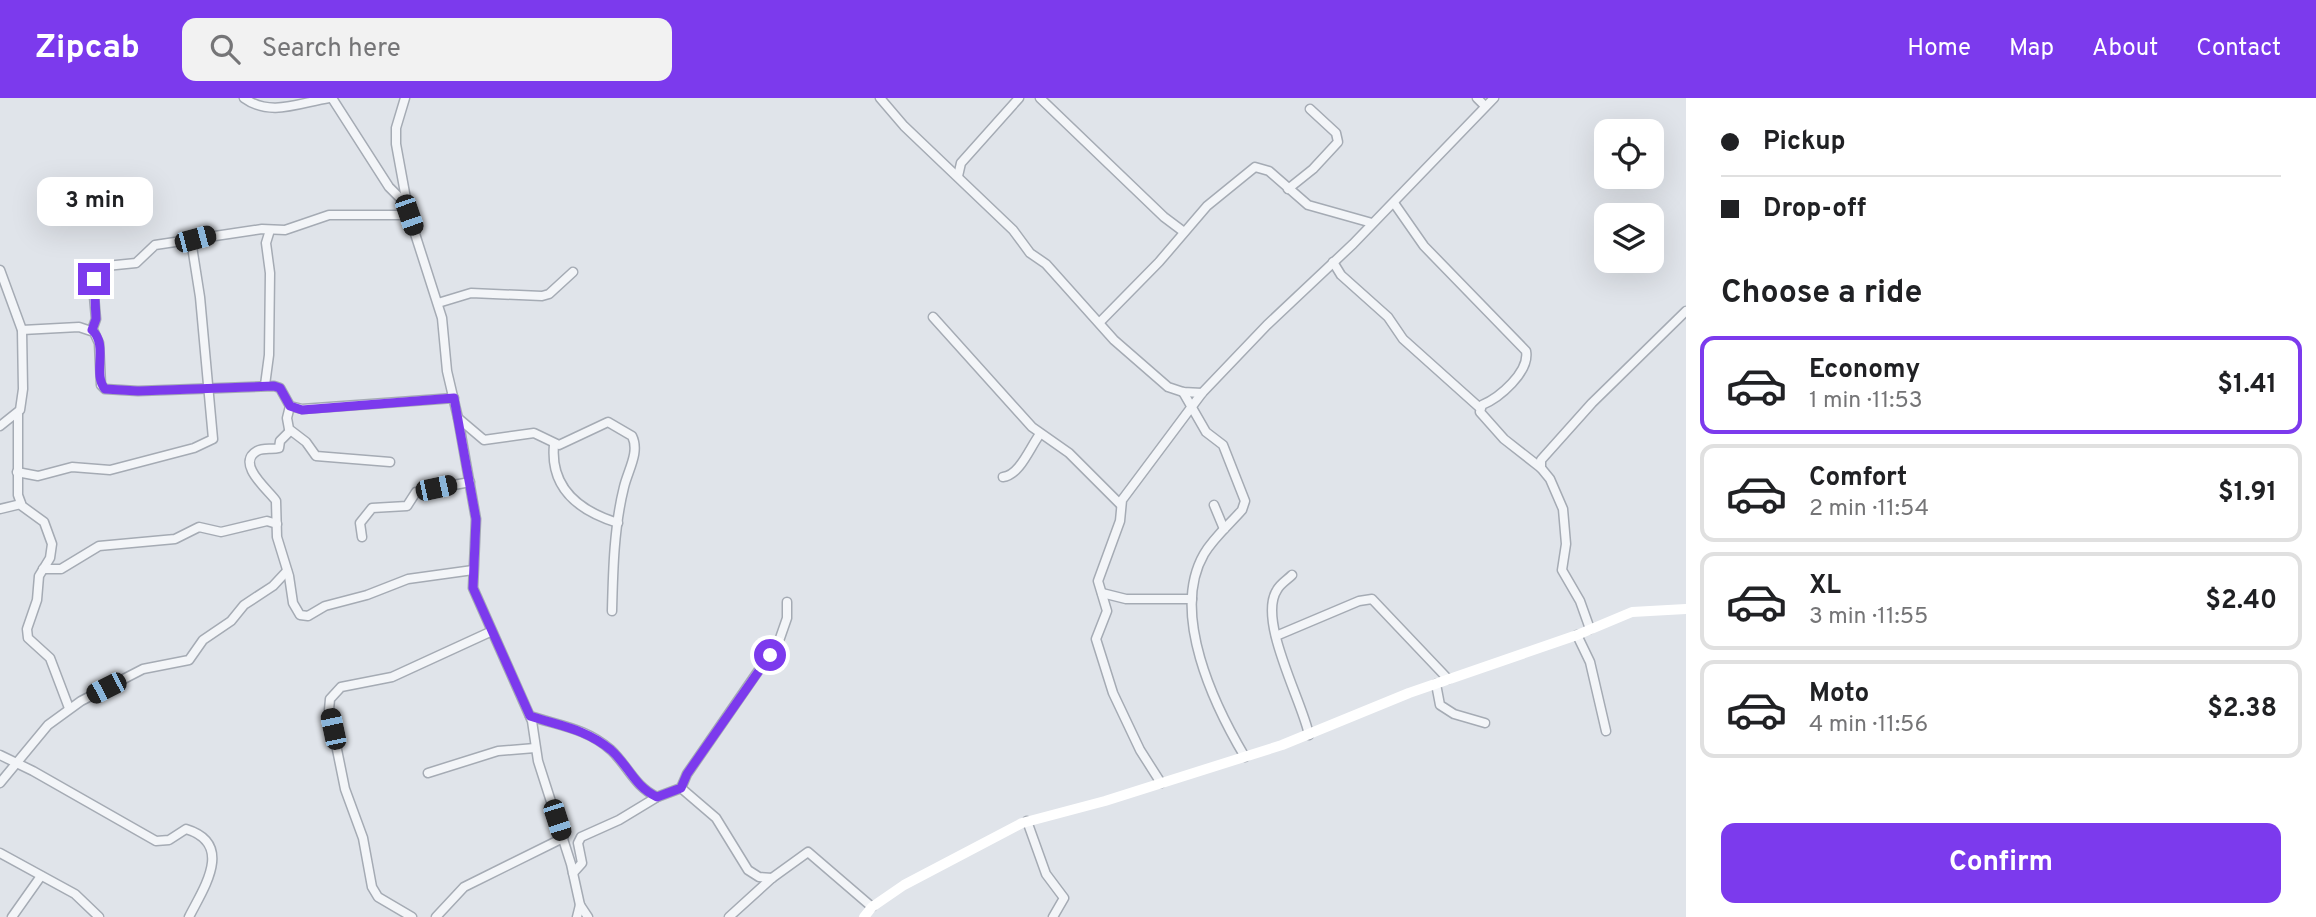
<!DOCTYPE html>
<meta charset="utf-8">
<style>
body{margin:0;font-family:Overpass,sans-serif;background:#f2f2f2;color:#202124;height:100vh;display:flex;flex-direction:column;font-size:26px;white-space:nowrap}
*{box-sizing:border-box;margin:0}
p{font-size:23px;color:#757577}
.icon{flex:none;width:38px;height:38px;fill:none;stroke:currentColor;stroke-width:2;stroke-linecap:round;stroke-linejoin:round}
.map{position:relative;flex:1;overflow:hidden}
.side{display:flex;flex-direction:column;background:#fff;width:630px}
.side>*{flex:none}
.top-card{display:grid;align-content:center;height:154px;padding:0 35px;background:#fff}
.fabs{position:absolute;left:1594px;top:21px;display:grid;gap:14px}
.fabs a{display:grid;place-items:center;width:70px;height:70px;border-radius:14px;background:#fff;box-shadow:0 7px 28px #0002;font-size:35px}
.end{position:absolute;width:32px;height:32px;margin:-16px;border:9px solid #7c3aed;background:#fff;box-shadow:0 0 0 4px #fff}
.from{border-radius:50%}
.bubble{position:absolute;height:49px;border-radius:14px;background:#fff;box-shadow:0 7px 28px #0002;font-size:23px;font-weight:700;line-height:49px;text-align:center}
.car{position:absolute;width:21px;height:42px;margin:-21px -10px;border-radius:9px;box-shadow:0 0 5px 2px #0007;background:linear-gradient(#222 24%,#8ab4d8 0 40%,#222 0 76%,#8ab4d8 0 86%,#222 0)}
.top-card b{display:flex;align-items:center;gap:24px;height:66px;font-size:26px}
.top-card b+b{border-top:2px solid #e0e0e0}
.top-card i{width:18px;height:18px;background:#202124}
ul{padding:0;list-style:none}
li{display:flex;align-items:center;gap:21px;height:98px;margin:0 14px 10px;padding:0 21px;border:4px solid #e0e0e0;border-radius:14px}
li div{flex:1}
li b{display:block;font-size:26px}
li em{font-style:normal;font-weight:700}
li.on{border-color:#7c3aed}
li>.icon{width:63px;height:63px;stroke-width:1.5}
h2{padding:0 35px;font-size:32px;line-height:84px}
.primary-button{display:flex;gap:14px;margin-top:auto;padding:14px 35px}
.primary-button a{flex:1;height:80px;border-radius:14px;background:#7c3aed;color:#fff;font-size:28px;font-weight:700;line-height:80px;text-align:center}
header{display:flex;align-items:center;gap:42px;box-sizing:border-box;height:98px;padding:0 35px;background:#7c3aed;color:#fff}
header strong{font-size:33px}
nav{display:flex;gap:38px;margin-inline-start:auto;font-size:24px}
.search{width:490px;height:63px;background:#f2f2f2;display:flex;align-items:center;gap:18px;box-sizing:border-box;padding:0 24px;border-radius:14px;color:#757577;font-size:26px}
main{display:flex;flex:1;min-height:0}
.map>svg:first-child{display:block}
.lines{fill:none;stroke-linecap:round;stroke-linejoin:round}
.street-casing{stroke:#a5abb4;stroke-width:11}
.street{stroke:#f3f5f8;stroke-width:8}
.secondary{stroke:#fff;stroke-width:10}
.route{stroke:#7c3aed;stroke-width:9}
</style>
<header>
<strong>Zipcab</strong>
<div class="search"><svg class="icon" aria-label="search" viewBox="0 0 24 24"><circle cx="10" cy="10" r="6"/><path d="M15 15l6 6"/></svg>Search here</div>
<nav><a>Home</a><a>Map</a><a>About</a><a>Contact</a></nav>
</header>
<main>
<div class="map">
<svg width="1686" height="819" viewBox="0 0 1686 819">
<rect width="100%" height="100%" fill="#e0e4ea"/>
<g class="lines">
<g class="street-casing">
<g id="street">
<path d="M244,0C270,19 299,5 329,0"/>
<polyline points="332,0 389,89 407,107"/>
<polyline points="405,0 396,30 396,46 409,117 442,220 447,273 458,320 476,421 473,490 532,623 538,663 571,766 580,807 577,819"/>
<polyline points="880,0 904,28 1013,132 1030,155 1046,166 1114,242 1168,289 1183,294 1202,295"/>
<polyline points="1040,0 1164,119 1184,134"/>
<polyline points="1477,0 1485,8"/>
<polyline points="958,78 961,65 1019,0"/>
<polyline points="1288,91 1313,71 1338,44 1336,35 1310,11"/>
<path d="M1394,105L1424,148L1526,253C1530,274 1499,300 1482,307L1480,314L1504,341L1541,370"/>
<polyline points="1333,164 1341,177 1388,219 1403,241 1480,310"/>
<polyline points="0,172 22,232 23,291 20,312 0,328"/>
<polyline points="438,205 471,195 542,198 549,196 573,174"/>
<polyline points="933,219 1032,329 1069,355 1120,406"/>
<polyline points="1100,224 1159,164 1207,108 1255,69 1269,73 1308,107 1372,125"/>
<polyline points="22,232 79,229 94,234 99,245 101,287 105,291 138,293 274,288 280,290 290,308 302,311 454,300"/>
<polyline points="92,232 96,221 93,187 98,173 106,168 136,165 155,147 262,131 285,132 329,117 409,117"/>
<polyline points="265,287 269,257 270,175 266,145 270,132"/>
<path d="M1183,294L1206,334L1223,347L1245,403L1242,412C1230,426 1214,439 1204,456C1170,515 1214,607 1245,659"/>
<polyline points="290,308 287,320 289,331 306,344 316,358 390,364"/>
<polyline points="18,316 18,397 22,408 44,424 52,446 50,460 39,478 37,502 27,531 28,540 50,560 69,610"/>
<path d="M458,320L484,342L534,335L559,347L608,324L632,338C640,354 628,372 624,389C614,429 613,472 612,513"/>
<path d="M290,333L280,343L279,350C272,352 264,349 257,353C234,366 272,395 276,403L277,439L289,478L293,505L300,517L308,518L325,508L367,497L408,481L473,472"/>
<path d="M554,347C550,390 579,413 618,425"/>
<polyline points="17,374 38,378 72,369 110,372 194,350 213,341 200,199 191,142"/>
<path d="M1003,379C1020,377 1030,349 1040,336"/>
<polyline points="1214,407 1224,431"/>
<polyline points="0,411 21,406"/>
<polyline points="362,439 360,425 372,410 407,408 416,394 470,384"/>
<polyline points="43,471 61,471 99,448 175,441 199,429 221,434 267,423 277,426"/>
<path d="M1292,477C1287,482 1280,486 1277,492C1257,522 1303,605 1309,637"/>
<polyline points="1102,495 1126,501 1192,501"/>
<polyline points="1590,531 1580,503 1562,472 1566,446 1563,411 1550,381 1541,370 1541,362 1592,305 1686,213"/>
<polyline points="1577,537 1590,564 1606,633"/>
<polyline points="1276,538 1359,503 1372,501 1448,581"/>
<polyline points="1436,586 1440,607 1454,616 1485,625"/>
<path d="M530,618C560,628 586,630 611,652C628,668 634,688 657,699"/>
<path d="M0,657L33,673L156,743L169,742L186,731C235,746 203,791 189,819"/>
<polyline points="428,675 498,653 535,650"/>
<polyline points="0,685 48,627 81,603 143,571 189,562 203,542 231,523 244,507 273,488 287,473"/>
<polyline points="1161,685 1140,652 1113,595 1096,541 1107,513 1098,483 1120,423 1122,402 1202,295 1267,227 1353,146 1494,0"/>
<polyline points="681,690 687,676 779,543 787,520 787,504"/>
<polyline points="1027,723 1046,776 1064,800 1053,819"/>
<polyline points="0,755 75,796 99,819"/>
<polyline points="573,775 582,765 578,745 581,739 619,722 657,699 681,690 716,720 748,772 759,779 772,780"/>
<polyline points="580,807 588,819"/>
<polyline points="12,819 41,778"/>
<polyline points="412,819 378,799 372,789 363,740 345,691 329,612 330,601 341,589 392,579 490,534"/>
<polyline points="436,819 464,789 563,740"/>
<polyline points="729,819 772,780 808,754 872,809"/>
</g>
</g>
<use href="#street" class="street"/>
<polyline class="secondary" points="864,819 872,809 904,787 1022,725 1105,703 1282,647 1409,595 1577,537 1632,514 1686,511"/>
</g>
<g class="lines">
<path class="route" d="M94,181L96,221L92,232C109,247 92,276 105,291L138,293L274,288L280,290L290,308L302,312L454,300L476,421L473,490L530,618C560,628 586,631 611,652C629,668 634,688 657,699L681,690L687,676L770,557"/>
</g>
</svg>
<div class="fabs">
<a><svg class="icon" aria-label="locate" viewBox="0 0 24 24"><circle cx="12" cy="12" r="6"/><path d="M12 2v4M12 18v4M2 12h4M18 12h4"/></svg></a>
<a><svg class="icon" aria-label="layers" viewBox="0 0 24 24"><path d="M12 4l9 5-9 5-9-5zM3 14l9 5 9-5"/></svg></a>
</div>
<i class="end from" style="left:770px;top:557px"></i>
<i class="end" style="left:94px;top:181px"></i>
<div class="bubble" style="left:37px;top:79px;width:116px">3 min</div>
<i class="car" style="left:409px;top:117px;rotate:161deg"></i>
<i class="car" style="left:195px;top:141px;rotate:75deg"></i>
<i class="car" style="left:436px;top:390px;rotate:78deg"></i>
<i class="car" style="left:106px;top:590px;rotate:243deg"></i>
<i class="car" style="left:333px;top:631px;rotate:348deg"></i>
<i class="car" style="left:557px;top:722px;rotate:162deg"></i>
</div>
<section class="side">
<div class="top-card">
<b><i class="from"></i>Pickup</b>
<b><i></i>Drop-off</b>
</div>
<h2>Choose a ride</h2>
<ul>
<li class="on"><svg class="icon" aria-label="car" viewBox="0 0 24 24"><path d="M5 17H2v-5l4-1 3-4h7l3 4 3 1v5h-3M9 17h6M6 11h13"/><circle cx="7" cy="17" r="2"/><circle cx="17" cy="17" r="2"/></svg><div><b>Economy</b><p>1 min · 11:53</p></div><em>$1.41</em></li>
<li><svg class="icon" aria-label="car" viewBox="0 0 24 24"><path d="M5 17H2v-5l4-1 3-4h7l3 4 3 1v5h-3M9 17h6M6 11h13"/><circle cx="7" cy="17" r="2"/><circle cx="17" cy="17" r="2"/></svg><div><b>Comfort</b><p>2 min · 11:54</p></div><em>$1.91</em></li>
<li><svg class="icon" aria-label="car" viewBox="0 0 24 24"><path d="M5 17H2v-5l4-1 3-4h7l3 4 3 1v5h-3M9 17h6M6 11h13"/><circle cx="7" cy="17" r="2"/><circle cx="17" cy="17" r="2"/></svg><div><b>XL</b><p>3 min · 11:55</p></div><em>$2.40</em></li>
<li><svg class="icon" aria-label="car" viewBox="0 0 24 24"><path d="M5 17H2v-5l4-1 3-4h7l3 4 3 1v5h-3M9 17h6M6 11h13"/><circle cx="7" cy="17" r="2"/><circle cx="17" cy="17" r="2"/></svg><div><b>Moto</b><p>4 min · 11:56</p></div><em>$2.38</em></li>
</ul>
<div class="primary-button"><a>Confirm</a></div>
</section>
</main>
